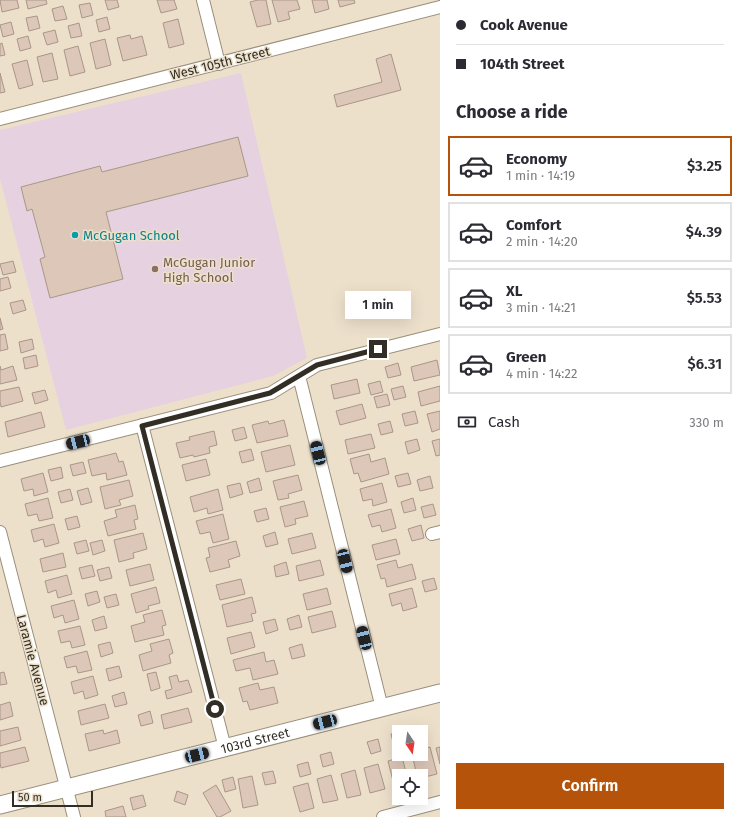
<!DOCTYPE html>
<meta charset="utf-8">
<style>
body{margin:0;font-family:"Fira Sans",sans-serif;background:#f2f2f3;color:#2b2b33;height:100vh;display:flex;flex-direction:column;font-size:15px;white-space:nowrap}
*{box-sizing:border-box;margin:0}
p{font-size:13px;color:#7c7c81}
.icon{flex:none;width:22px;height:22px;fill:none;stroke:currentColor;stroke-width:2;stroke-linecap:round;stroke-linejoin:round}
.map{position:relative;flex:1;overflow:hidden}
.details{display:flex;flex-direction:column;background:#fff;width:300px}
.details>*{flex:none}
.top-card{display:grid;align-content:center;height:88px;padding:0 16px;background:#fff}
.needle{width:26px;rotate:167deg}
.controls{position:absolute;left:392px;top:725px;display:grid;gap:8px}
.controls a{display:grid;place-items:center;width:36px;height:36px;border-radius:0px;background:#fff;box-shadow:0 4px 16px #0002;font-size:20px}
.scale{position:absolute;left:12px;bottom:10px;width:81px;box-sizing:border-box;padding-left:4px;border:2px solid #322e25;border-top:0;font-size:11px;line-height:14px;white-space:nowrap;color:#322e25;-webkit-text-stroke:3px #ede0cb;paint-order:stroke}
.end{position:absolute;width:18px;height:18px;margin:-9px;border:5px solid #322e25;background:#fff;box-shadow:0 0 0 2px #fff}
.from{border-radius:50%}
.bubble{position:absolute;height:28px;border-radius:0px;background:#fff;box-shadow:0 4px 16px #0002;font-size:13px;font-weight:600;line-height:28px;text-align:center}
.car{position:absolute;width:12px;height:24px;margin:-12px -6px;border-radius:5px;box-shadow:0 0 3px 1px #0007;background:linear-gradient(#222 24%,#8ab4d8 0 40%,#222 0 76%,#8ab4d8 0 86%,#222 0)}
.top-card b{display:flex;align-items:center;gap:14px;height:38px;font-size:15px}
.top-card b+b{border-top:1px solid #e1e1e2}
.top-card i{width:10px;height:10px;background:#2b2b33}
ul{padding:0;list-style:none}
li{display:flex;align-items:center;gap:12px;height:60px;margin:0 8px 6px;padding:0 8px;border:2px solid #e1e1e2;border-radius:0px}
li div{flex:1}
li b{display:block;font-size:15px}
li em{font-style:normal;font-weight:600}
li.active{border-color:#b45309}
li>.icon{width:36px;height:36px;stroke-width:1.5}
h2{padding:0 16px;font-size:18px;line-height:48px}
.pay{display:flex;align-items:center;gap:10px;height:44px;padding:0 16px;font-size:15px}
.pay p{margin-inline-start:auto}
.primary-button{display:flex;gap:8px;margin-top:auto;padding:8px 16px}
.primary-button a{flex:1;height:46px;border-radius:0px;background:#b45309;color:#fff;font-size:16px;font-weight:600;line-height:46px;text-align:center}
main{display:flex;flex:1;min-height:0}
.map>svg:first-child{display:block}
.education{fill:#e5d1e0}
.building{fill:#ddc7b8;stroke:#aa9688}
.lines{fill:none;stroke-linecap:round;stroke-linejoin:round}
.minor-casing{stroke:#9a8f7b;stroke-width:14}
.secondary-casing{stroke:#9a8f7b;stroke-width:19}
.minor{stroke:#fff;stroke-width:12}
.secondary{stroke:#fff;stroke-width:17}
.route{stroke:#322e25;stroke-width:5}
.culture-dot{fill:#0f9aa8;stroke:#ede0cb;stroke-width:1.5}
.education-dot{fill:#8d6e63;stroke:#ede0cb;stroke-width:1.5}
.labels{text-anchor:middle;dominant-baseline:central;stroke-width:3;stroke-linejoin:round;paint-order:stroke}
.street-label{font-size:13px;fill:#322e25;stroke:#ede0cb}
.culture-label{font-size:13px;fill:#0d838f;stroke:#ede0cb;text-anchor:start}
.education-label{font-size:13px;fill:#785e54;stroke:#ede0cb;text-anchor:start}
</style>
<main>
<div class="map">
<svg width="440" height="817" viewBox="0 0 440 817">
<rect width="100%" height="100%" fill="#ede0cb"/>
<polygon class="education" points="241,73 307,358 273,376 66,430 0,179 0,130"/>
<g class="building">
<polygon points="0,0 17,0 19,8 2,12"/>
<polygon points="26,0 46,0 47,4 28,9"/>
<polygon points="105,0 117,0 119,7 108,10"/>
<polygon points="157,0 174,0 177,9 161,13"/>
<polygon points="258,0 266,0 271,24 257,27 250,2"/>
<polygon points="272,0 297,0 300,9 288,12 290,19 278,22"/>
<polygon points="312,0 327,0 329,9 315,13"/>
<polygon points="338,0 354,0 355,3 340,7"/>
<polygon points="90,3 93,15 82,18 79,5"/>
<polygon points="63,6 67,19 55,21 52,9"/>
<polygon points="37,16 40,28 29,31 26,18"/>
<polygon points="107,17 110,29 99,32 96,20"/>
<polygon points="178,19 184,44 169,48 163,23"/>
<polygon points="11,22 14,34 3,37 0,25"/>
<polygon points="79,23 82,36 71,38 68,26"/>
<polygon points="55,30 58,42 47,45 43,33"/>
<polygon points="130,35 131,39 142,36 147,55 123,61 117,38"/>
<polygon points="28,36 31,48 20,51 17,39"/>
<polygon points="105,39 111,65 96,69 90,43"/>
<polygon points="2,43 5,55 0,56 0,44"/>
<polygon points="78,46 85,72 70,76 64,50"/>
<polygon points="52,53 58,79 43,82 37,57"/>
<polygon points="391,54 401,90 337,107 334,95 382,82 376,59"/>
<polygon points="27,60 33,85 19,89 12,64"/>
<polygon points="0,73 5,92 0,93"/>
<polygon points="238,137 248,176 106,212 123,279 50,298 40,259 45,257 32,209 27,211 21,187 100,166 102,172"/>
<polygon points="13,261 16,272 3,275 0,264"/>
<polygon points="8,277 11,288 0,291 0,279"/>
<polygon points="23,300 26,310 13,314 10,303"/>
<polygon points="0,318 3,329 0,330"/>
<polygon points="5,334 8,349 0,351 0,335"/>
<polygon points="32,339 34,349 21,353 19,342"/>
<polygon points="36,355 38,366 25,369 23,358"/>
<polygon points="437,360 440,375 414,381 411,367"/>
<polygon points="398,363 401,375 388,378 385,367"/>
<polygon points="0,366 1,370 13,366 17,380 0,384"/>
<polygon points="357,379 360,393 334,399 331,385"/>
<polygon points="380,381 383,392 371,395 368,384"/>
<polygon points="403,386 406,397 394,400 391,389"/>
<polygon points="440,386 440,401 421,406 418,392"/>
<polygon points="19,387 23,401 1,407 0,402 0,391"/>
<polygon points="45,390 48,400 35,404 32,393"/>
<polygon points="387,394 390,405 377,408 374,397"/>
<polygon points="362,404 366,418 340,425 336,411"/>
<polygon points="415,411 418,423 405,426 402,414"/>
<polygon points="440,411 440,429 432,432 427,414"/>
<polygon points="41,412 45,427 8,437 5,422"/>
<polygon points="284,420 288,436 257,443 252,425 268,421 269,424"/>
<polygon points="390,421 393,432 381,435 378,424"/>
<polygon points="244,427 247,438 235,441 232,430"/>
<polygon points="214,431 217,445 209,447 210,453 194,457 193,455 180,458 176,443 190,440 189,437"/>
<polygon points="371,434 375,448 348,454 345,440"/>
<polygon points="417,439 420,450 408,454 405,442"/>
<polygon points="440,439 440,455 436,456 432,441"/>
<polygon points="290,445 295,465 266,472 261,452"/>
<polygon points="251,449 254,460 242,463 239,452"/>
<polygon points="116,453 119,462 123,461 127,475 107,480 106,473 92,476 88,460"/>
<polygon points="369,454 371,462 385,458 389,474 361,482 358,473 354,474 350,459"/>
<polygon points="206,459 210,475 186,481 182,465"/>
<polygon points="83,462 86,473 73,476 70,465"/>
<polygon points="61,467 63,478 51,481 48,470"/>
<polygon points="43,473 48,492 34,496 33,489 24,491 21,479"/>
<polygon points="408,473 411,484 398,487 395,476"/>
<polygon points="298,475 302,490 288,494 289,498 278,500 273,481"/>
<polygon points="430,476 433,488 420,491 417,480"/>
<polygon points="259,478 262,490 250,493 247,482"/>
<polygon points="129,480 133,496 119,500 121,505 105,509 100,487"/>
<polygon points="240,483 243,494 230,498 227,486"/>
<polygon points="382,483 387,502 373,506 372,499 363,501 360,489"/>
<polygon points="88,488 92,502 81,505 77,491"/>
<polygon points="70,489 73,500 61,503 58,492"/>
<polygon points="218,489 223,510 208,514 207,508 194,512 190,497"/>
<polygon points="48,498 53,518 39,521 37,514 28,516 25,504"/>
<polygon points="413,498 416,510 404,513 401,502"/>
<polygon points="304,501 308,516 295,519 296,524 285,527 280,507"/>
<polygon points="433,504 436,515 424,518 421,507"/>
<polygon points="135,505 138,519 134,520 136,529 108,536 104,521 117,517 115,510"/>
<polygon points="266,508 269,519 257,522 254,511"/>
<polygon points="391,509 396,528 382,532 380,525 372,527 368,515"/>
<polygon points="223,514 229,539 213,543 210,532 200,534 196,521"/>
<polygon points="77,516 80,527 68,530 65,519"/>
<polygon points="54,524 59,543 45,547 43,539 34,542 31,530"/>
<polygon points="421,525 424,538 412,541 408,529"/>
<polygon points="275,532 278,544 266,547 263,536"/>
<polygon points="143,533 147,549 133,553 134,558 119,562 114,540"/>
<polygon points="312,533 316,548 292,554 288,539"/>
<polygon points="396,539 400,554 376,560 372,545"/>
<polygon points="86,540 89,551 77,554 74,543"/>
<polygon points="102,540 105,551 93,555 90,543"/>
<polygon points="236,541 240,556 228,560 230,567 210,572 206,558 210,557 208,548"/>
<polygon points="63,553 66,567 43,572 40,559"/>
<polygon points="320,560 324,575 299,581 296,566"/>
<polygon points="396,560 398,568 412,564 416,579 387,587 385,578 381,579 377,565"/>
<polygon points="286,562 289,574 276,577 274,566"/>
<polygon points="150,564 154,580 130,586 126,570"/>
<polygon points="92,565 95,576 82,579 79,568"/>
<polygon points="109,567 112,578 100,581 97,570"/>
<polygon points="67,575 72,594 58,598 56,590 48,593 45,581"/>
<polygon points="434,578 437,589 425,592 422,581"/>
<polygon points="241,579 245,594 220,600 216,585"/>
<polygon points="156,587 160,603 148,606 149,609 136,613 131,594"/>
<polygon points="327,588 331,604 307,610 303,594"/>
<polygon points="412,588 417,607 403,611 401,603 392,606 389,594"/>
<polygon points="97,591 100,602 88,606 85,594"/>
<polygon points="116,594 119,605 107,608 104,597"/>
<polygon points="252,597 256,613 251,614 253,621 227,627 222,605"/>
<polygon points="74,600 79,619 65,623 63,615 54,618 51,606"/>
<polygon points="162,610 166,625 162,626 164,635 135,642 131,626 145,622 143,615"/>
<polygon points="332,611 336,627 312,633 308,617"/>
<polygon points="299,615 302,627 290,630 287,619"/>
<polygon points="104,616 107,628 95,631 92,620"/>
<polygon points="275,619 278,630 266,634 263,622"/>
<polygon points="80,626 85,645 72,648 70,641 61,643 58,631"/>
<polygon points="251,632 255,647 231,654 227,638"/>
<polygon points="169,639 173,653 169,655 171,663 143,671 139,655 152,651 150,644"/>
<polygon points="110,642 113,653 101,657 98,645"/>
<polygon points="302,644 305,656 292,659 289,648"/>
<polygon points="87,651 92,670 78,673 76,666 67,668 64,657"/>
<polygon points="264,652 266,662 274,660 278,674 253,680 250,668 236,671 233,660"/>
<polygon points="119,666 122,677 109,681 106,669"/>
<polygon points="4,672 7,684 0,685 0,673"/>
<polygon points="156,672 160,688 151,691 147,674"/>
<polygon points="177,675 179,682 188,680 192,692 167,699 165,691 172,689 169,677"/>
<polygon points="93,676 98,695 85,699 83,691 74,694 71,682"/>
<polygon points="258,683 260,690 274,687 278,703 250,710 247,701 243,702 239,688"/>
<polygon points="124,692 127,704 115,707 112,696"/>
<polygon points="10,702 13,716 0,720 0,705"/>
<polygon points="105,704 109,718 81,725 78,711"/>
<polygon points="188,708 192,722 164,729 161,715"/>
<polygon points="150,711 153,723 141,726 138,715"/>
<polygon points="18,727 21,740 0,746 0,731"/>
<polygon points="103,730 104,734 117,730 120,743 89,751 85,734"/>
<polygon points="399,732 399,745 394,746 391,734"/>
<polygon points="378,739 381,751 371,754 367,742"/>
<polygon points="25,747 29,761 1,768 0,763 0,753"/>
<polygon points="430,747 437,774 421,778 421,776 417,776 412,754 421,754 421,749"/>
<polygon points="440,747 440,764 436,748"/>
<polygon points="331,752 334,764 323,767 320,755"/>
<polygon points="402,757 407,776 399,776 399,784 394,785 388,761"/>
<polygon points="308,762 311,774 300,777 297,765"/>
<polygon points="378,764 385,789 370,793 364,768"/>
<polygon points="355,770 361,795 347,798 341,774"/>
<polygon points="273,771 276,783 265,785 262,773"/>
<polygon points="331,775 338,800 323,803 317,779"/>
<polygon points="252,776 258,805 243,808 238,779"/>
<polygon points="233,777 236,789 225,792 222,780"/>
<polygon points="308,783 314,808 300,812 293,787"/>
<polygon points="216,785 231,811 220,817 217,817 203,793"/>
<polygon points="177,791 188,795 185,805 174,801"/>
<polygon points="143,795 146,806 133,810 130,798"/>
<polygon points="123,806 126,817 106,817 105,811"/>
</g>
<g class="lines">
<g class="minor-casing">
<g id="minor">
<polyline points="203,0 219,64"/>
<polyline points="0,119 440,7"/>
<polyline points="299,376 382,708"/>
<polyline points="142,425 225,748"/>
<polyline points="0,461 271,393 317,365 440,334"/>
<polyline points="0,532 74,817"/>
<polyline points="432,534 440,532"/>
<polyline points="383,817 440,802"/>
</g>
</g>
<g class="secondary-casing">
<g id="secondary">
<path id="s1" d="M0,805L440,693"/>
</g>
</g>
<use href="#minor" class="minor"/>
<use href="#secondary" class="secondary"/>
</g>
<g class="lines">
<polyline class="route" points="215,709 142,426 270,393 317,365 378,349"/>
</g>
<circle class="culture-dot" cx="75" cy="235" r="4"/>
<circle class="education-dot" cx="155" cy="269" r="4"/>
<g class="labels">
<g class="street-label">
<text transform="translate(220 63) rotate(-14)">West 105th Street</text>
<text transform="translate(33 660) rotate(75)">Laramie Avenue</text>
<text stroke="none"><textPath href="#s1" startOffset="263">103rd Street</textPath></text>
</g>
<g class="culture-label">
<text x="83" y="235">McGugan School</text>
</g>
<g class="education-label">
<text x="163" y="262">McGugan Junior<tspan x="163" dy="15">High School</tspan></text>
</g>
</g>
</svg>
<div class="controls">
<a><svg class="needle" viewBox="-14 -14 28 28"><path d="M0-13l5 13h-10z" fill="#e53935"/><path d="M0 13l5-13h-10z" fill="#7c7c81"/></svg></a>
<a><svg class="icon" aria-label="locate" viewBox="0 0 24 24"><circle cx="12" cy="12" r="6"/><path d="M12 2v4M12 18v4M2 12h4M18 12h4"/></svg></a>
</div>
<div class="scale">50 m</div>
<i class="end from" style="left:215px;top:709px"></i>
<i class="end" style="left:378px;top:349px"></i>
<div class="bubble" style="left:345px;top:291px;width:66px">1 min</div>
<i class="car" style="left:78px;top:442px;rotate:256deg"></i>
<i class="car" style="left:318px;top:453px;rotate:346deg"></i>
<i class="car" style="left:345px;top:561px;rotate:166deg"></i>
<i class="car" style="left:364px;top:638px;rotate:346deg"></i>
<i class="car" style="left:325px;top:722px;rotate:255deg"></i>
<i class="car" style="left:197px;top:755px;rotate:76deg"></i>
</div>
<section class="details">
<div class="top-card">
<b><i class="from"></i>Cook Avenue</b>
<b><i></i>104th Street</b>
</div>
<h2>Choose a ride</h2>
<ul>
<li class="active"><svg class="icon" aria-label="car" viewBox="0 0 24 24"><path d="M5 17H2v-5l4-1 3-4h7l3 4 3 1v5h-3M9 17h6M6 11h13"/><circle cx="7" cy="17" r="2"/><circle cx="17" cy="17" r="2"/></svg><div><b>Economy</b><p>1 min · 14:19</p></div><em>$3.25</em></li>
<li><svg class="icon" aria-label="car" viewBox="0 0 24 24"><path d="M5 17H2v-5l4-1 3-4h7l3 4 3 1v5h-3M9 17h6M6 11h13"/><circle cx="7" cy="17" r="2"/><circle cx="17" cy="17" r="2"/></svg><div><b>Comfort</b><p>2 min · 14:20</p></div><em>$4.39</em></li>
<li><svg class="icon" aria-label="car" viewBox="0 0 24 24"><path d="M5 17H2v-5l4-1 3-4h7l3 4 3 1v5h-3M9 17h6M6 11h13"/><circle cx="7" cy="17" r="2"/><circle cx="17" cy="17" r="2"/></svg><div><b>XL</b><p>3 min · 14:21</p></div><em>$5.53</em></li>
<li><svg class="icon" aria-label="car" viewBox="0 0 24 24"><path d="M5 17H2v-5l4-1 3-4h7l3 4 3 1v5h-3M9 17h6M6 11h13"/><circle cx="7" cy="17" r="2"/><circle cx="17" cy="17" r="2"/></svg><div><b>Green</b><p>4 min · 14:22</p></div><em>$6.31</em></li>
</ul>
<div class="pay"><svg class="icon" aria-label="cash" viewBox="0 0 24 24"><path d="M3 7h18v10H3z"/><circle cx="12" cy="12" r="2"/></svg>Cash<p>330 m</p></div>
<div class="primary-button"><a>Confirm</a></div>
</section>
</main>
